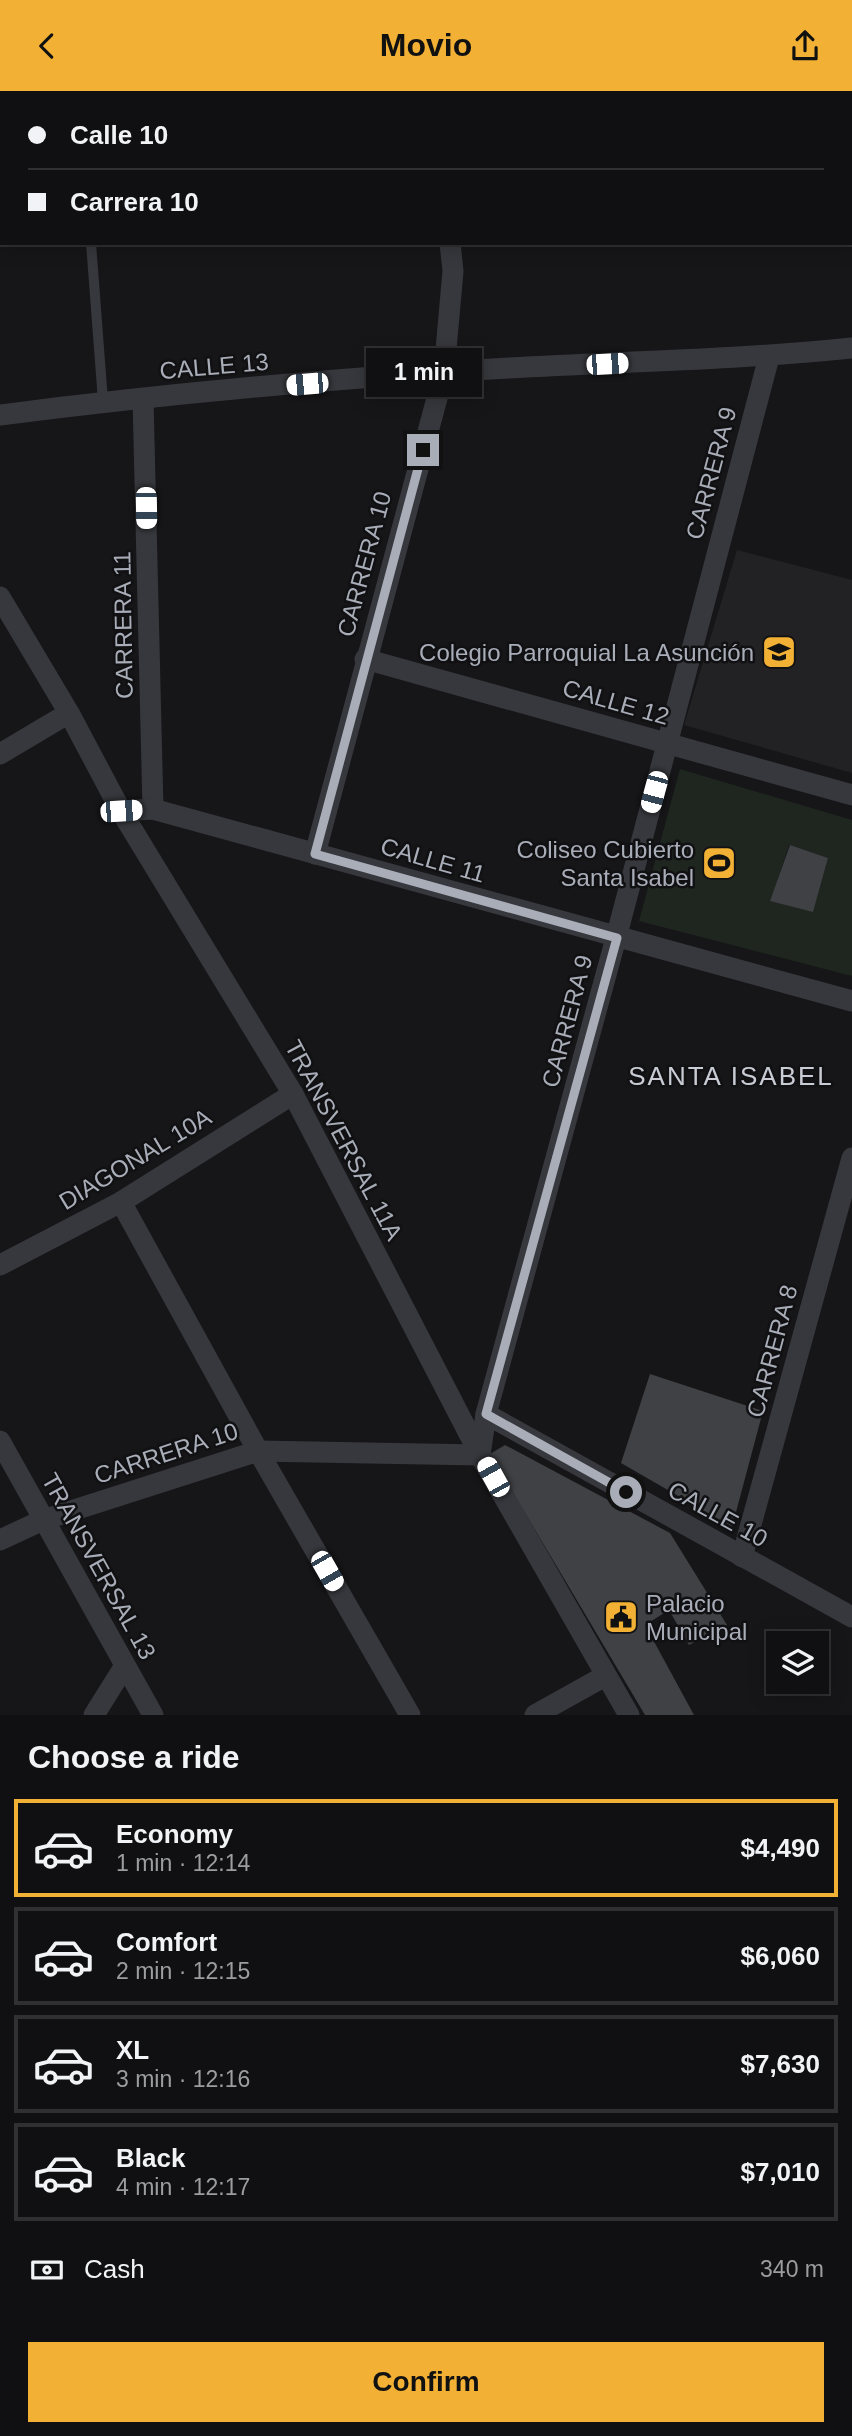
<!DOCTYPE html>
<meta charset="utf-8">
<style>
body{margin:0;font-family:Arial,sans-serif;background:#1e1e20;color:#f1f3f6;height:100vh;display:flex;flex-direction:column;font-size:26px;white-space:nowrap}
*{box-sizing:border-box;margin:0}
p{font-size:23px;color:#9c9d9f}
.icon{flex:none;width:38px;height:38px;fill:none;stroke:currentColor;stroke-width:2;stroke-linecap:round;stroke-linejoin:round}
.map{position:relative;height:1624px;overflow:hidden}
.panel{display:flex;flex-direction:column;background:#101012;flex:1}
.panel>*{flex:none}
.guide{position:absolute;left:0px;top:0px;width:852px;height:154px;box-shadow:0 4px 18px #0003,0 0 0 2px #303032;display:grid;align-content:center;height:154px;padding:0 28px;background:#101012}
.tools{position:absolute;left:766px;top:1540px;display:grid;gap:14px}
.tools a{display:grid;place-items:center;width:63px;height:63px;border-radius:0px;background:#101012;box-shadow:0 4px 18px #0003,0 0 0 2px #303032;font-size:35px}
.end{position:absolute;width:32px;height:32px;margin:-16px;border:9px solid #a8adb8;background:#111;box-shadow:0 0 0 4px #111}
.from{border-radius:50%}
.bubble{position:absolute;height:49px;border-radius:0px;background:#101012;box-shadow:0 4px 18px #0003,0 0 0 2px #303032;font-size:23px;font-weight:700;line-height:49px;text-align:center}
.car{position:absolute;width:21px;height:42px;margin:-21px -10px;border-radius:9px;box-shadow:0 0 5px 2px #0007;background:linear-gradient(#fff 24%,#345 0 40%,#fff 0 76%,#345 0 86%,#fff 0)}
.guide b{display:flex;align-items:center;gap:24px;height:66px;font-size:26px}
.guide b+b{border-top:2px solid #303032}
.guide i{width:18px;height:18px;background:#f1f3f6}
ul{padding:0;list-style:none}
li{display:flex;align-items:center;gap:21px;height:98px;margin:0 14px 10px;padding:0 14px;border:4px solid #303032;border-radius:0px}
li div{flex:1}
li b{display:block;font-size:26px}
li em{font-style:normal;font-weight:700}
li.active{border-color:#f2b134}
li>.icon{width:63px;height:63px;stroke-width:1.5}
h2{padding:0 28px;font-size:32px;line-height:84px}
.pay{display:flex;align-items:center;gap:18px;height:77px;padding:0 28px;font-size:26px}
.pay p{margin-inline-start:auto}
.primary-button{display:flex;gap:14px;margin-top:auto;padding:14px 28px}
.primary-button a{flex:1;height:80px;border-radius:0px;background:#f2b134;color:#111;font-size:28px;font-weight:700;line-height:80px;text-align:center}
header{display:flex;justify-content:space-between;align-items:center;height:91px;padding:0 28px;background:#f2b134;color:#111;font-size:32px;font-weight:700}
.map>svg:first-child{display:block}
.built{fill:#222225}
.green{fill:#1e261f;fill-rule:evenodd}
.building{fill:#404145}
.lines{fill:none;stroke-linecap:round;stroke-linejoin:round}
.service{stroke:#37383d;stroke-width:10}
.minor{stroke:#37383d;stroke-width:21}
.route{stroke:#a8adb8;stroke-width:9}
.labels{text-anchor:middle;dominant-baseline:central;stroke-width:5;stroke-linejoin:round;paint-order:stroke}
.street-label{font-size:24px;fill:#a8adb8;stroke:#111113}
.poi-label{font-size:24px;fill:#a8adb8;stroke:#111113;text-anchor:end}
.neighbourhood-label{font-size:26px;letter-spacing:2px;fill:#c9ccd4;stroke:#111113}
</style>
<header><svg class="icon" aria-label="back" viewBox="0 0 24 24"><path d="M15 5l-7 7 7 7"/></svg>Movio<svg class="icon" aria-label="share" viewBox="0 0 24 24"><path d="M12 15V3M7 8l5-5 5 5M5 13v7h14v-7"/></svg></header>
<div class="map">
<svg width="852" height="1624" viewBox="0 0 852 1624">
<rect width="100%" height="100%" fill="#161618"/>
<polygon class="built" points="737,459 852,489 852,682 684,634"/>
<path class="green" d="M680,678L852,729V885L639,830ZM789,754L828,767L813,820L771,810Z"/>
<g class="building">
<polygon points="790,754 828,767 813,821 770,810"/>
<polygon points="650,1283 763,1320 732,1436 621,1372"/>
<polygon points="505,1354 670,1442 727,1534 689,1554 669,1519 645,1534 694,1624 645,1624 490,1363"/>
</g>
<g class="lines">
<polyline class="service" points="91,152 103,310"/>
<g class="minor">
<polyline points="435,0 435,2"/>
<polyline points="838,0 839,2"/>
<polyline points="114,2 134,0"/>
<polyline points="0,16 2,16"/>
<polyline points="850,108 852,121"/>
<polyline points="143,308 153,718"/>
<path d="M0,324C147,305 296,291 444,281C580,271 716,271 852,257"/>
<polyline points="0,506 69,622 121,720 293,1003 480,1364 629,1624"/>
<polyline points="365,568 852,704"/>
<polyline points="0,663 69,622"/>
<polyline points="121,720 153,718 852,910"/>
<polyline points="315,763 444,281 453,180 450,152"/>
<polyline points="121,1111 258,1360 410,1624"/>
<polyline points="0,1174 121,1111 293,1003"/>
<polyline points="486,1323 852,1526"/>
<polyline points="0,1350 153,1624"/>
<polyline points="0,1449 43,1429 258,1360 480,1364 486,1323 616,847 769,266"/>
<polyline points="742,1466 852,1067"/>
<polyline points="94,1624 124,1576"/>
<polyline points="535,1624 605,1585"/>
</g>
</g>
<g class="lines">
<polyline class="route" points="423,359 315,763 617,847 486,1323 626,1401"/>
</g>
<defs>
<g id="school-square" transform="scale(1.75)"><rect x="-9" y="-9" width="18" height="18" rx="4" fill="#f2b134" stroke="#111113"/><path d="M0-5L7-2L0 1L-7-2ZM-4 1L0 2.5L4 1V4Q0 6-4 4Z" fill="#111"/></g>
<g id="stadium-square" transform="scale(1.75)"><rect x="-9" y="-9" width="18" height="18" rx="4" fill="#f2b134" stroke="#111113"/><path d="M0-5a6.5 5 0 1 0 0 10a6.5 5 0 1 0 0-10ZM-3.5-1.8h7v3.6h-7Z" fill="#111"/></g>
<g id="civic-square" transform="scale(1.75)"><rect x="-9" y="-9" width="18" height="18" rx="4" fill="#f2b134" stroke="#111113"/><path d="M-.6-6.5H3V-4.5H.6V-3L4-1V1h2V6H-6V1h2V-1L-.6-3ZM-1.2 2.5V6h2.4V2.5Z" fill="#111"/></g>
</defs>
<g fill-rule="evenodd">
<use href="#school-square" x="779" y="561"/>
<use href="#stadium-square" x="719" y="772"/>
<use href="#civic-square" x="621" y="1526"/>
</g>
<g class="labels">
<g class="street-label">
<text transform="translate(214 275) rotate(-5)">CALLE 13</text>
<text transform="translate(711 382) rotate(-75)">CARRERA 9</text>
<text transform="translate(364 473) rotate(-75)">CARRERA 10</text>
<text transform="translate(123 534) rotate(-91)">CARRERA 11</text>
<text transform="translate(616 611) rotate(16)">CALLE 12</text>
<text transform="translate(433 769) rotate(16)">CALLE 11</text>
<text transform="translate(567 930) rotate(-75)">CARRERA 9</text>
<text transform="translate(344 1049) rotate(62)">TRANSVERSAL 11A</text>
<text transform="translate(135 1068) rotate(-31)">DIAGONAL 10A</text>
<text transform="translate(772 1260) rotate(-75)">CARRERA 8</text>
<text transform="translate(166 1362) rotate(-18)">CARRERA 10</text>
<text transform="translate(718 1423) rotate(29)">CALLE 10</text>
<text transform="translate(99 1475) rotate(61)">TRANSVERSAL 13</text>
</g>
<g class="poi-label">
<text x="754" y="561">Colegio Parroquial La Asunción</text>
<text x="694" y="758">Coliseo Cubierto<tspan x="694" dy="28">Santa Isabel</tspan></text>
<text x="646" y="1512" text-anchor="start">Palacio<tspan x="646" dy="28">Municipal</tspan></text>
</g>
<g class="neighbourhood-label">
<text x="731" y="985">SANTA ISABEL</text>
</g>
</g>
</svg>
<div class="tools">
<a><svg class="icon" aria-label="layers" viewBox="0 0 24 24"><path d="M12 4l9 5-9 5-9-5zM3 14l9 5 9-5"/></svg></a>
</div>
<i class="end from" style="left:626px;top:1401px"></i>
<i class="end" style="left:423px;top:359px"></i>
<div class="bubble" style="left:366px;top:257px;width:116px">1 min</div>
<i class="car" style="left:607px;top:273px;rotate:87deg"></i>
<i class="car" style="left:307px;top:293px;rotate:265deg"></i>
<i class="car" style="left:146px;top:417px;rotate:179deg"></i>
<i class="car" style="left:654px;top:701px;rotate:195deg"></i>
<i class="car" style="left:121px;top:720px;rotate:86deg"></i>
<i class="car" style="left:493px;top:1386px;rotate:331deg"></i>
<i class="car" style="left:327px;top:1480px;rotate:150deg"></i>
<div class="guide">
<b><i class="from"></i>Calle 10</b>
<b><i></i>Carrera 10</b>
</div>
</div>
<section class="panel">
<h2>Choose a ride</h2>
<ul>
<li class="active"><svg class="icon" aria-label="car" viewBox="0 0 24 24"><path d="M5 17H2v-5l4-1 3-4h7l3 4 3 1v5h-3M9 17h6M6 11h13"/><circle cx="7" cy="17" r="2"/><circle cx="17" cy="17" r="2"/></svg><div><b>Economy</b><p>1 min · 12:14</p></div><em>$4,490</em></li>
<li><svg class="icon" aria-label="car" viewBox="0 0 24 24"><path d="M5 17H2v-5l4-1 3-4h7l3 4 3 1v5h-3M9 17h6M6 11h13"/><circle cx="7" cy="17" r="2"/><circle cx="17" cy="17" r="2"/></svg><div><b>Comfort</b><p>2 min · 12:15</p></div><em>$6,060</em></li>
<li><svg class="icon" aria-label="car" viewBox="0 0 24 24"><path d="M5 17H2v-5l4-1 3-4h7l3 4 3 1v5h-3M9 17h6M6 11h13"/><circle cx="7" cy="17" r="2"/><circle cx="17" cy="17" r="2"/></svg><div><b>XL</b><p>3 min · 12:16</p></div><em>$7,630</em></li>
<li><svg class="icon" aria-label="car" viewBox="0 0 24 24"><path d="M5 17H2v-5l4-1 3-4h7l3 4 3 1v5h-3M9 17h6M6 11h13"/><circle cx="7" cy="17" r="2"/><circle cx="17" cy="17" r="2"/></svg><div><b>Black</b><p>4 min · 12:17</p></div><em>$7,010</em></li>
</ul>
<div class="pay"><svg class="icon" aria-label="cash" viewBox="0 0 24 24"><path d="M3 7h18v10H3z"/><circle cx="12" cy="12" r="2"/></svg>Cash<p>340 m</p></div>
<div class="primary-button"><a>Confirm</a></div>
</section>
